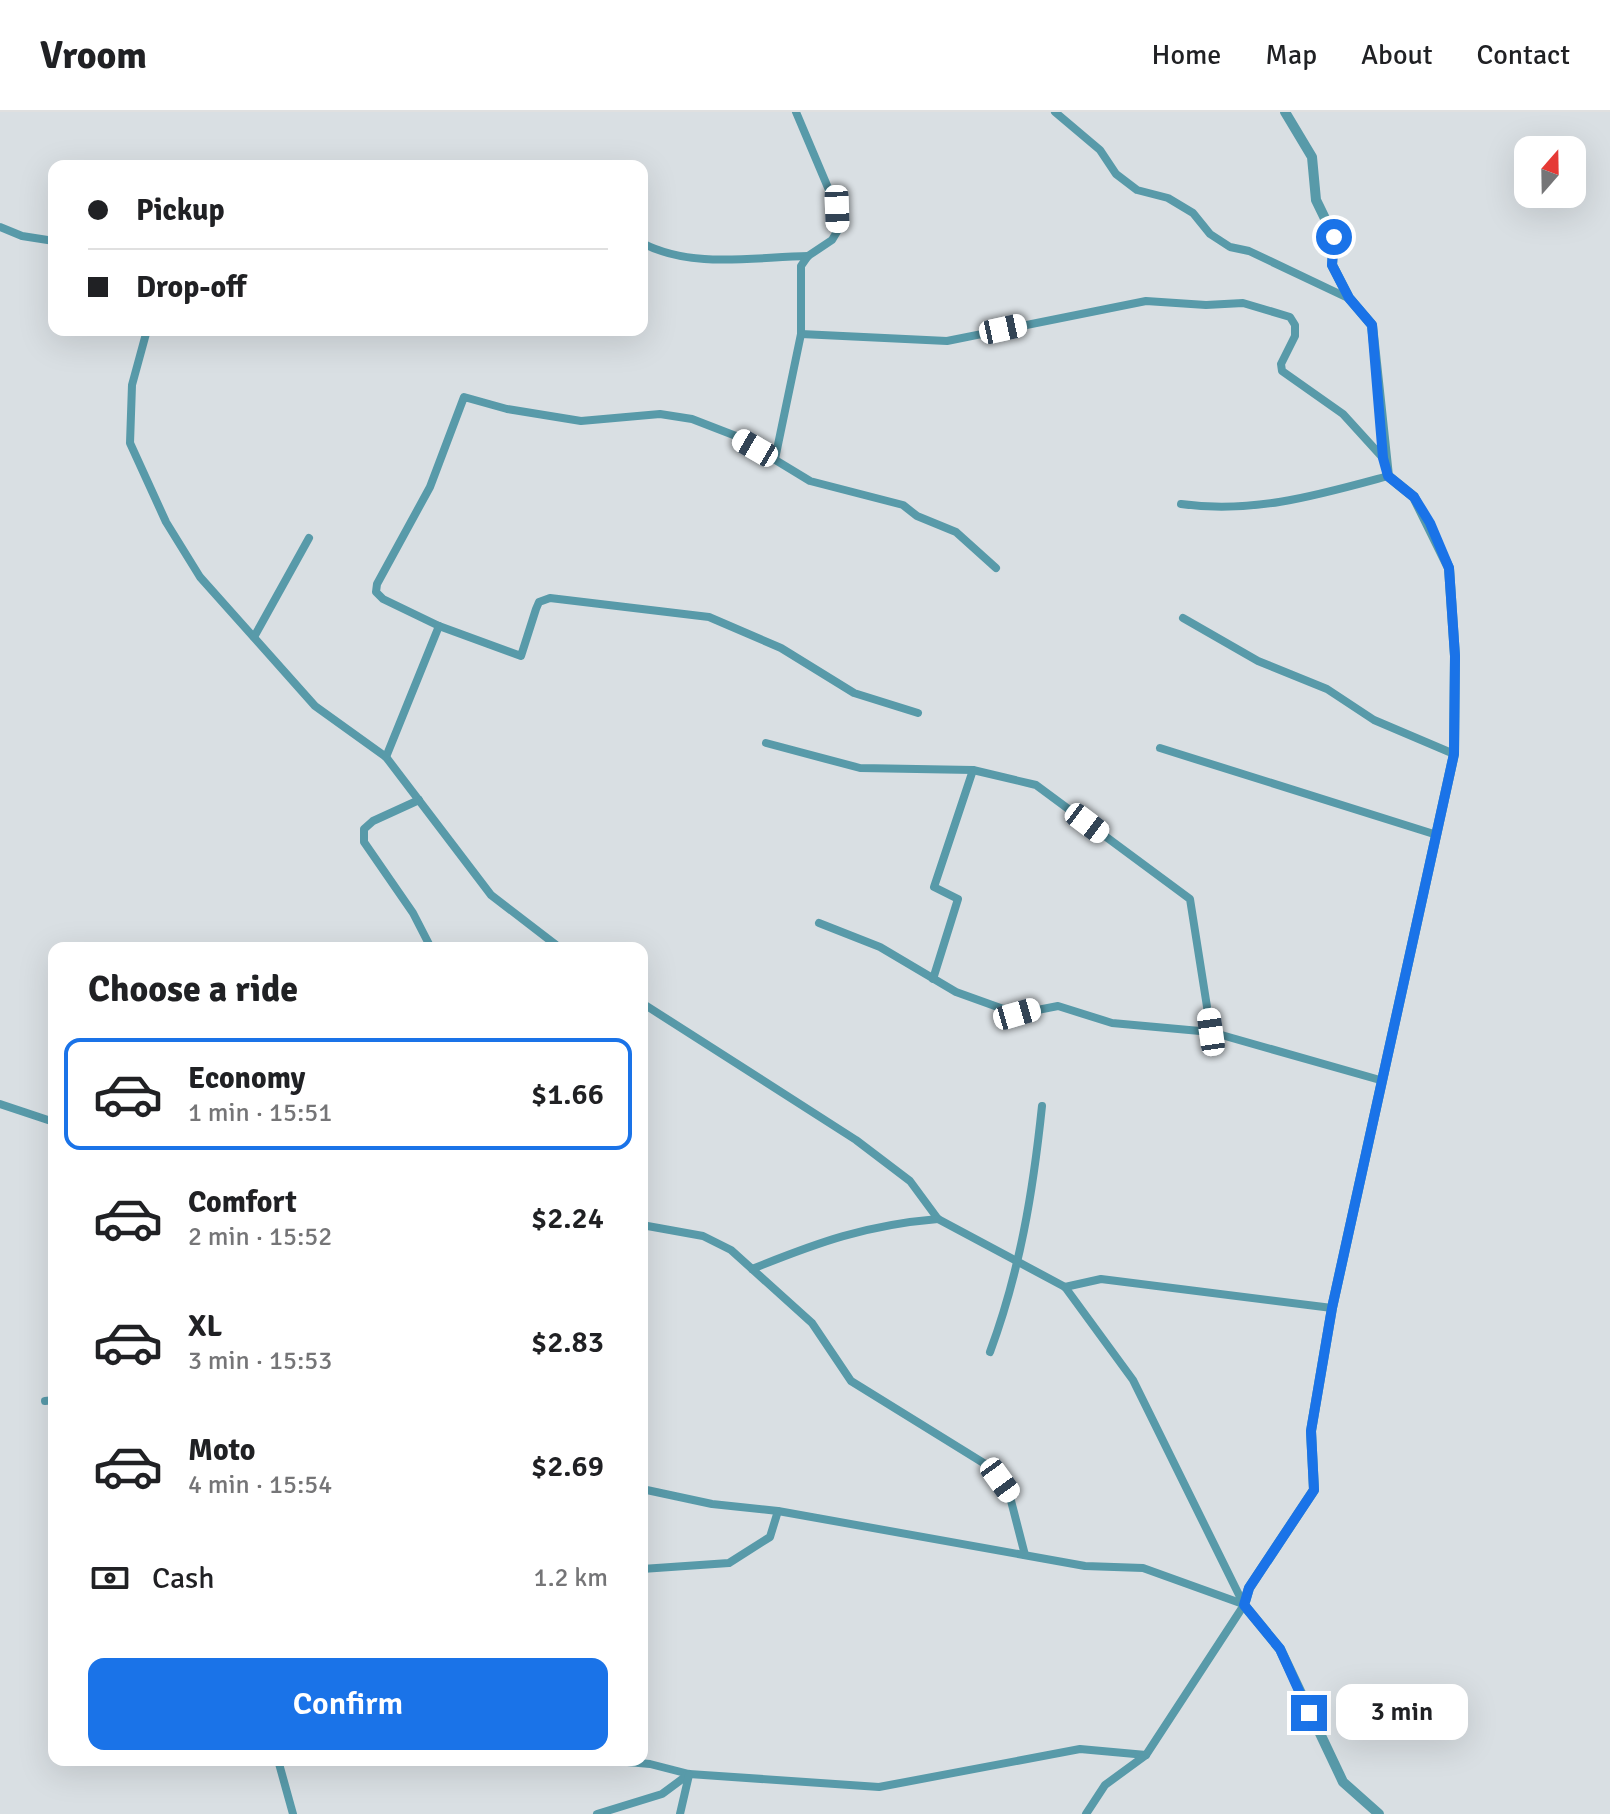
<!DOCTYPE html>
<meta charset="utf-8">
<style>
body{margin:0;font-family:Signika,sans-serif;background:#f6f6f6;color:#202124;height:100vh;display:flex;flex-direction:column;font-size:30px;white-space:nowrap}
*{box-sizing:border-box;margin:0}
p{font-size:26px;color:#757577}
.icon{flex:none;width:44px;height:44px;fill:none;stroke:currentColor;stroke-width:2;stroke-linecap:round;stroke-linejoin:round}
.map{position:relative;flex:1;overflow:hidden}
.side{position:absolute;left:48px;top:830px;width:600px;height:824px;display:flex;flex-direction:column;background:#fff;border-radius:16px;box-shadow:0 8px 32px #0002}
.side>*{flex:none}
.guide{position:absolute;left:48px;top:48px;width:600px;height:176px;border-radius:16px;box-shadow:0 8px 32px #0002;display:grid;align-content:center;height:176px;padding:0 40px;background:#fff}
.needle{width:52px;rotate:20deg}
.buttons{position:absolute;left:1514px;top:24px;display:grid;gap:16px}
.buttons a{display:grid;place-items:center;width:72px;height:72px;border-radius:16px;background:#fff;box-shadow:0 8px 32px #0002;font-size:40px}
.end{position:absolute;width:36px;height:36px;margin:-18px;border:10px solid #1a73e8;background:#fff;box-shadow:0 0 0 4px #fff}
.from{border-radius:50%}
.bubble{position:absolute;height:56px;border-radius:16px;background:#fff;box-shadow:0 8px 32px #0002;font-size:26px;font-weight:600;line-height:56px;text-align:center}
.car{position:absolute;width:24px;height:48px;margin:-24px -12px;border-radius:10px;box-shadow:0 0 6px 2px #0007;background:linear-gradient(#fff 24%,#345 0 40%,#fff 0 76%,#345 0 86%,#fff 0)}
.guide b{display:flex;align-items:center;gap:28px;height:76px;font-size:30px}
.guide b+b{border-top:2px solid #e0e0e0}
.guide i{width:20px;height:20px;background:#202124}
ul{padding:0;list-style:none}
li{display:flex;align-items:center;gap:24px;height:112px;margin:0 16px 12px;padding:0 24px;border:4px solid transparent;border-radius:16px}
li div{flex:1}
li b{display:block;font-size:30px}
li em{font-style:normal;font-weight:600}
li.current{border-color:#1a73e8}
li>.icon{width:72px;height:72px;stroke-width:1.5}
h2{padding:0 40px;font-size:36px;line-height:96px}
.pay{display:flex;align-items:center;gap:20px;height:88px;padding:0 40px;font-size:30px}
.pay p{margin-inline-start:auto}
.cta{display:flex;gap:16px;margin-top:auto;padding:16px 40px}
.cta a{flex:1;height:92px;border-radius:16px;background:#1a73e8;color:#fff;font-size:32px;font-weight:600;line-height:92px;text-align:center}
header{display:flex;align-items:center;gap:48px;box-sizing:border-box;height:112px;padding:0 40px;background:#fff;border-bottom:2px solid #e0e0e0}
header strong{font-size:38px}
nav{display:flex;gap:44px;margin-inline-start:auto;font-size:28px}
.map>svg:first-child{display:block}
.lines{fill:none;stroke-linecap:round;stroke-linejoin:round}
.minor{stroke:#589aa9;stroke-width:8}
.tertiary{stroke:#589aa9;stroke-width:10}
.route{stroke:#1a73e8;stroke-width:10}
</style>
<header>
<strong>Vroom</strong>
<nav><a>Home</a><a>Map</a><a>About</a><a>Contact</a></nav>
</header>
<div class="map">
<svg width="1610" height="1702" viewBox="0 0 1610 1702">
<rect width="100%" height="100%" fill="#d9dfe3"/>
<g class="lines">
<g class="minor">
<polyline points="1055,0 1100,38 1116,62 1137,78 1168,86 1193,101 1210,122 1230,135 1249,139 1348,186"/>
<polyline points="0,115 22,124 54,129"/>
<path d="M642,131C692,157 753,145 808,144"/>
<polyline points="147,218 132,273 130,331 166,410 200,465 315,594 386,645 491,783 560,836"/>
<polyline points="801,222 947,229 1146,189 1206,193 1243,191 1290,205 1295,213 1295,224 1281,252 1282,259 1343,302 1383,346"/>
<polyline points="775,347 801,222 801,154 808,144 832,128 838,118 837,97 796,0"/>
<path d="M1181,392C1254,402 1318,383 1388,364"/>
<polyline points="1183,506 1258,549 1327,577 1374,608 1454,642"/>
<polyline points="254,525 309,426"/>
<polyline points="918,601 854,581 781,536 709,505 550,486 539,490 536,497 521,544 439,514 383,487 376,480 377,472 430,375 464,285 507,297 581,309 660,302 692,307 736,324 810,369 903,393 917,404 956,420 996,456"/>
<polyline points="766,631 860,656 973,658 1036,673 1190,787 1211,920"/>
<polyline points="1160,636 1437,723"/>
<polyline points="386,645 439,514"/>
<polyline points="419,688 373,709 364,717 364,730 413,801 431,836"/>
<polyline points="819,811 880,835 956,880 1017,902 1058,894 1112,911 1211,920 1380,968"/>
<polyline points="933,867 958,787 934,775 973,658"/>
<polyline points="642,891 856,1028 910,1069 938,1107 1065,1175 1133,1268 1244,1493"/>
<polyline points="0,992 54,1010"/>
<polyline points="642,1113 703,1124 731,1138 812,1211 851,1269 990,1355 1009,1381 1025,1443"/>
<path d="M752,1157C819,1130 866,1113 938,1107"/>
<polyline points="1065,1175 1101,1167 1332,1196"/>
<path d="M990,1240C1020,1159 1033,1080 1042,994"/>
<polyline points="45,1289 54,1288"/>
<polyline points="642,1377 712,1392 778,1399 1085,1454 1143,1456 1243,1492"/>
<polyline points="642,1457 729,1451 770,1425 778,1399"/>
<polyline points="278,1648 293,1702"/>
<polyline points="605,1648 650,1652 689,1662 879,1675 1080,1637 1146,1643"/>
<polyline points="597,1702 662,1682 689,1662"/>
<polyline points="680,1702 689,1663"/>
<polyline points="1086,1702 1105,1673 1146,1643 1244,1493"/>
</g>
<polyline class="tertiary" points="1285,0 1312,45 1316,88 1334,125 1332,153 1349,186 1372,213 1388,364 1414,385 1449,456 1455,544 1454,642 1332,1196 1311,1319 1314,1378 1249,1476 1244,1493 1280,1537 1343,1670 1379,1702"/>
</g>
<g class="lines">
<polyline class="route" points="1309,1601 1280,1537 1244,1493 1249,1476 1314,1378 1311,1319 1332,1196 1454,642 1455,544 1449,456 1430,411 1414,385 1388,364 1383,346 1372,213 1349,186 1332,153 1334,125"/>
</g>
</svg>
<div class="buttons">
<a><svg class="needle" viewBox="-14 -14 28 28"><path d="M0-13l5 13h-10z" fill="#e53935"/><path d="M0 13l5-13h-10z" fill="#757577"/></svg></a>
</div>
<i class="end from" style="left:1334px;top:125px"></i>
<i class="end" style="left:1309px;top:1601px"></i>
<div class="bubble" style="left:1336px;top:1572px;width:132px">3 min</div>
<i class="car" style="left:837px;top:97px;rotate:178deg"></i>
<i class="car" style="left:1003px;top:217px;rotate:78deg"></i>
<i class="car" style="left:755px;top:336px;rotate:300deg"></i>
<i class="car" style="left:1087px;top:711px;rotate:127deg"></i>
<i class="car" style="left:1017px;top:902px;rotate:74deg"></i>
<i class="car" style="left:1211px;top:920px;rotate:352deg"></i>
<i class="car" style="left:1000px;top:1368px;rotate:144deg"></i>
<div class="guide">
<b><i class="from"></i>Pickup</b>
<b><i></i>Drop-off</b>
</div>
<section class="side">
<h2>Choose a ride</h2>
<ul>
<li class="current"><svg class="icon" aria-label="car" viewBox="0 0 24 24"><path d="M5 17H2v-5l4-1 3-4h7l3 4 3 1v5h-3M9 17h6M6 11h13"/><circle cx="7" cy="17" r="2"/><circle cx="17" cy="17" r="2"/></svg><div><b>Economy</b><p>1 min · 15:51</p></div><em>$1.66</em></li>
<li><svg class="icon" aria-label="car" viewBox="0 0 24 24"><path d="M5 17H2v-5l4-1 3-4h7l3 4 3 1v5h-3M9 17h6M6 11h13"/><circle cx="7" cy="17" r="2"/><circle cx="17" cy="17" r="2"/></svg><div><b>Comfort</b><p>2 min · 15:52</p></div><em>$2.24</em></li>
<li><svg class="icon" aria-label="car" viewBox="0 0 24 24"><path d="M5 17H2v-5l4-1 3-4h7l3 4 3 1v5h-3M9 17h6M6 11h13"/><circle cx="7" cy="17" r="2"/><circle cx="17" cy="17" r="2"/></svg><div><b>XL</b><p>3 min · 15:53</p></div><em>$2.83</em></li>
<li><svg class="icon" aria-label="car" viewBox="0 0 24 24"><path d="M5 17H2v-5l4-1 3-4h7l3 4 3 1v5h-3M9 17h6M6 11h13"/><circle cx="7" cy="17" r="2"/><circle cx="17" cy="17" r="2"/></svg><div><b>Moto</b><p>4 min · 15:54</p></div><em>$2.69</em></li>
</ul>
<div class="pay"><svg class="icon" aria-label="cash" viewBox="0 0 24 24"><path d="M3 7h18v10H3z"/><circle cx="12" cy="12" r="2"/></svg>Cash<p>1.2 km</p></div>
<div class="cta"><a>Confirm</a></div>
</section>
</div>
